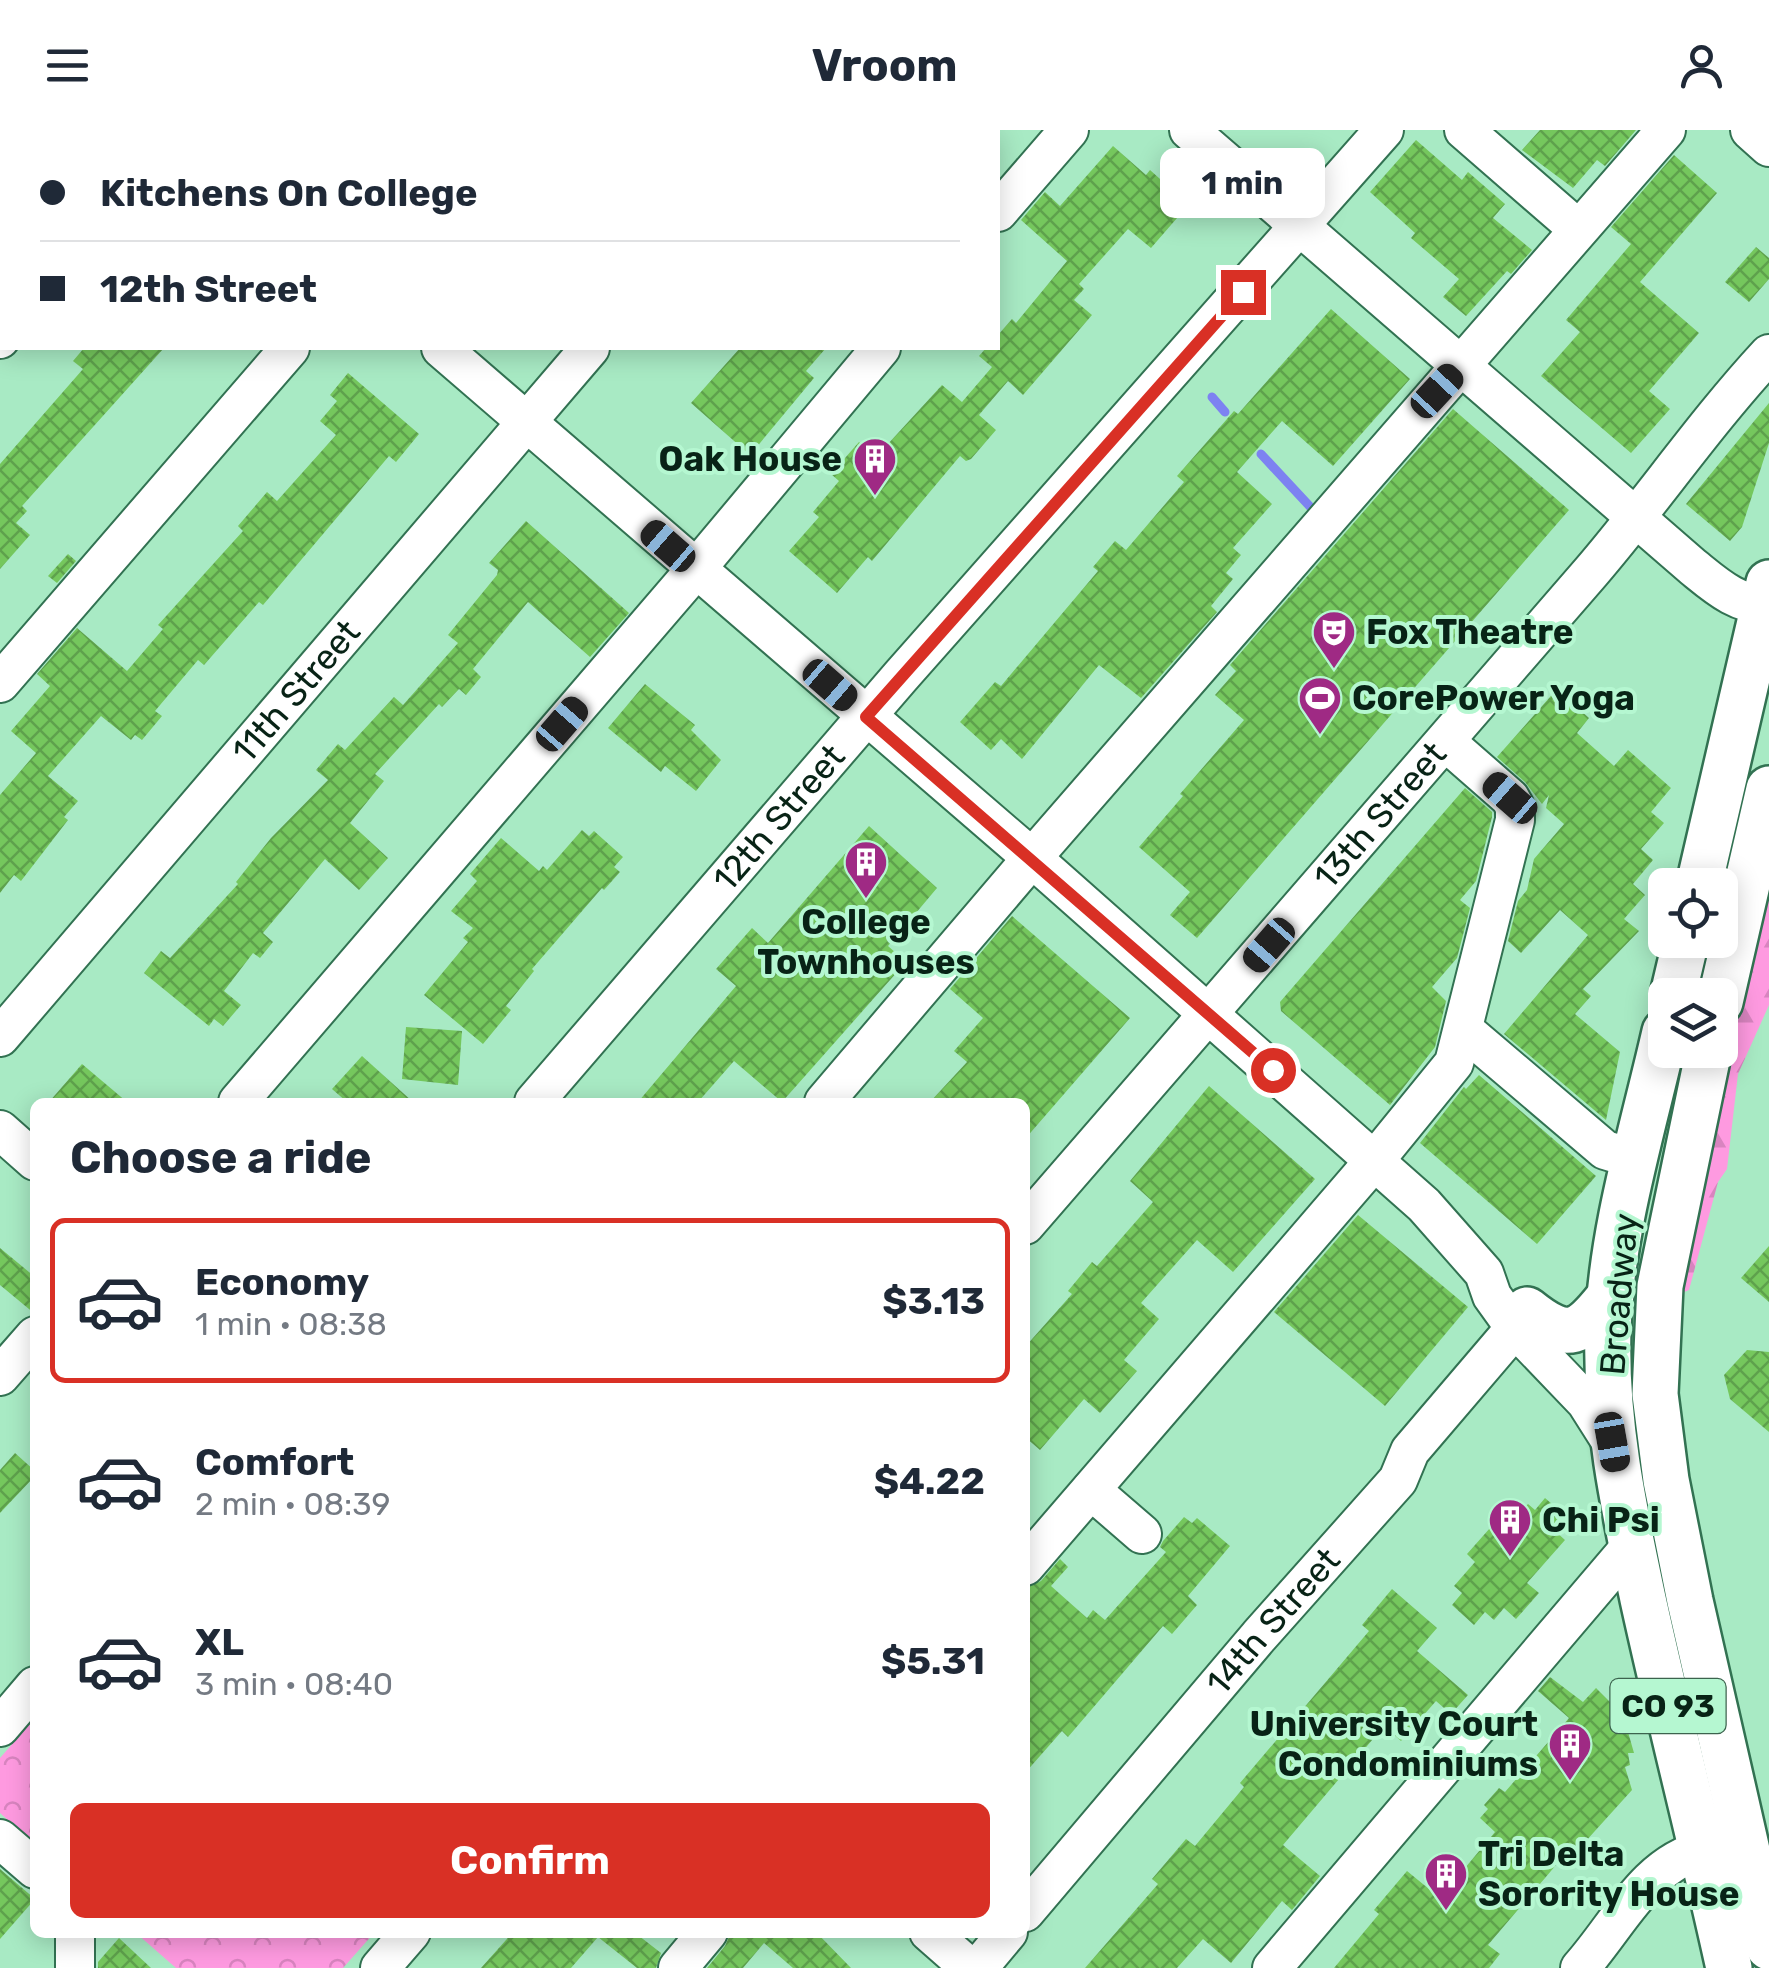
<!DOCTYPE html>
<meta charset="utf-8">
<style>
body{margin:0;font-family:Rubik,sans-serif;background:#f2f2f3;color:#1f2937;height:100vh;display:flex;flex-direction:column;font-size:38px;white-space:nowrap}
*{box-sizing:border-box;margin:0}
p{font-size:32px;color:#747a83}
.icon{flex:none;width:55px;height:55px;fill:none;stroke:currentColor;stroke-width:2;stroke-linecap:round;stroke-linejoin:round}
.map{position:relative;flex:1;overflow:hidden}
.drawer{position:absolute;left:30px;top:968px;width:1000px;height:840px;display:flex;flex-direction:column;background:#fff;border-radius:15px;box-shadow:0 5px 25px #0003}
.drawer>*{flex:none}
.guide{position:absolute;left:0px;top:0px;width:1000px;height:220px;box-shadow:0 5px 25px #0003;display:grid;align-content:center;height:220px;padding:0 40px;background:#fff}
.fabs{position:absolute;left:1648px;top:738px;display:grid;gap:20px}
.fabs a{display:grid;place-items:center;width:90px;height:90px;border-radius:15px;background:#fff;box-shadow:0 5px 25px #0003;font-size:50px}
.end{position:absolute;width:45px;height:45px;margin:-22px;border:12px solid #d93025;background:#fff;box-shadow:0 0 0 5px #fff}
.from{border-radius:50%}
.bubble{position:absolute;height:70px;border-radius:15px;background:#fff;box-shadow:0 5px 25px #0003;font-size:32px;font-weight:700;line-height:70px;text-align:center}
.car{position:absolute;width:30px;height:60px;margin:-30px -15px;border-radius:12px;box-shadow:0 0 8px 2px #0007;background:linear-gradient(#222 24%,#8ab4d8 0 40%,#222 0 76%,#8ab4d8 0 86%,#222 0)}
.guide b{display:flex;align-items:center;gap:35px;height:95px;font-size:38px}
.guide b+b{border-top:2px solid #e0e1e3}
.guide i{width:25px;height:25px;background:#1f2937}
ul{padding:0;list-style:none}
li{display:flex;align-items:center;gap:30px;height:165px;margin:0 20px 15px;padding:0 20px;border:5px solid transparent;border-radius:15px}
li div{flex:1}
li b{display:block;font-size:38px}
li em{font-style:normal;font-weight:700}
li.active{border-color:#d93025}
li>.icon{width:90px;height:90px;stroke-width:1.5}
h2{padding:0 40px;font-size:45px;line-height:120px}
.primary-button{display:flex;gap:20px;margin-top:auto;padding:20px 40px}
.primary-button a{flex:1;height:115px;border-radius:15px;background:#d93025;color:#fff;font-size:40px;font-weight:700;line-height:115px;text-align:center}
header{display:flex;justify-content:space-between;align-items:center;height:130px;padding:0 40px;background:#fff;font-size:45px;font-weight:700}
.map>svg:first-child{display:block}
.forest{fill:url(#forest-firs)}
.park{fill:url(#park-crowns)}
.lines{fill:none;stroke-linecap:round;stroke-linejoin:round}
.stream{stroke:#7d82f1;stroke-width:9}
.building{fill:url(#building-cross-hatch)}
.minor-casing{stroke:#327252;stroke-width:42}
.major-casing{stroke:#327252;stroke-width:50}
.minor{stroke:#fff;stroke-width:38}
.major{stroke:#fff;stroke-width:45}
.route{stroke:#d93025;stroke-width:12}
.labels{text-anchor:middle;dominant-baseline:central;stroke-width:8;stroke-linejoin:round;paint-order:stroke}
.shield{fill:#b5f7d1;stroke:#3c634e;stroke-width:2.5}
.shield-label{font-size:32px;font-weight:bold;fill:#082316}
.poi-label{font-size:35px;font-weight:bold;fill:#082316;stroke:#b5f7d1;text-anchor:start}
.street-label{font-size:35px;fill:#082316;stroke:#b5f7d1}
</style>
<header><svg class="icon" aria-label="menu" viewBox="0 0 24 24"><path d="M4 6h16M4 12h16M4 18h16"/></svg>Vroom<svg class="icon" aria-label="person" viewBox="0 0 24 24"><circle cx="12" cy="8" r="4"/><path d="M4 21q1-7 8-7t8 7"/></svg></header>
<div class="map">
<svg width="1769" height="1838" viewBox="0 0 1769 1838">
<defs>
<pattern id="forest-firs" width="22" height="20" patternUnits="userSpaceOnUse" patternTransform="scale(2.5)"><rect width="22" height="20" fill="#fe9ae0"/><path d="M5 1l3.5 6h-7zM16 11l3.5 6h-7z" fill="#d884bf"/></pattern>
<pattern id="park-crowns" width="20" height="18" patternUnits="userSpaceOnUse" patternTransform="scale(2.5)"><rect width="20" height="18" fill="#fe9ae0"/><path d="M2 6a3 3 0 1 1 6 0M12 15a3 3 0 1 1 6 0" fill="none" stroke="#d884bf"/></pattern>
<pattern id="building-cross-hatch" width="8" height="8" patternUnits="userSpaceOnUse" patternTransform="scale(2.5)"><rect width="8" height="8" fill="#75c75d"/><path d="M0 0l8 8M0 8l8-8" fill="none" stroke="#5ea14c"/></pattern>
</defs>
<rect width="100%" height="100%" fill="#a8eac4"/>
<polygon class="forest" points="1769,730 1769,875 1738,944 1727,1039 1718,1052 1689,1160 1682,1163 1675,1160 1716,960"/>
<g class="park">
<polygon points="35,1588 35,1714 0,1683 0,1628"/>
<polygon points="136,1803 374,1803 343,1838 176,1838"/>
</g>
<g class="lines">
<g class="stream">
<polyline points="1212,267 1225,282"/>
<polyline points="1261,324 1316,383"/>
</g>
</g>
<g class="building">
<polygon points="1540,0 1636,0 1605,36 1597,30 1573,58 1522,20"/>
<polygon points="1416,10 1462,50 1468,42 1505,74 1493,88 1532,120 1511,144 1507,141 1466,186 1443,167 1459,149 1411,108 1415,103 1370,62"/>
<polygon points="1113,16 1146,45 1150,40 1169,57 1164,63 1184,80 1151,118 1128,99 1079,154 1084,159 1074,170 1092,185 1023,265 1008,251 979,285 996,300 971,329 966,331 960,326 872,431 868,427 837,463 789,421 819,387 813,382 839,351 831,344 859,312 876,327 942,255 962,272 992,237 979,226 986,218 998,218 998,205 1012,189 1016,193 1067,131 1021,90 1045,62 1060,76"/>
<polygon points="1674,25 1717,63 1640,152 1699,203 1649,261 1670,279 1631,323 1541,246 1580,202 1566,190 1631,114 1611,97"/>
<polygon points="1756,117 1769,128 1769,149 1749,172 1725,152"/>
<polygon points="1331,179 1410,249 1333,336 1282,291 1237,342 1272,374 1233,418 1241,425 1226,443 1233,449 1211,476 1217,482 1141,568 1099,535 1022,629 1001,609 991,620 960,592 995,552 1001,556 1098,441 1093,437 1115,411 1126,420 1184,352 1177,346 1234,281 1238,284"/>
<polygon points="84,218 164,218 22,376 27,381 16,393 30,405 0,439 0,334 83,239 73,231"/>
<polygon points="740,218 826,218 806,241 814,248 750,325 691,273"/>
<polygon points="348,243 419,304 396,332 389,326 263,475 259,472 204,535 198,530 155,581 162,586 142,610 135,605 131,610 101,586 48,646 78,671 64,687 68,690 21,751 14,745 0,763 0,665 36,623 11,601 50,556 37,544 77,498 127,541 163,499 158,495 243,401 238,396 267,362 277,371 336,305 320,291 337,271 330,265"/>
<polygon points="1769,273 1769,313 1742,397 1730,411 1686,374"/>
<polygon points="1453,279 1569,380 1197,808 1170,785 1190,762 1139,717 1183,666 1180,664 1244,590 1215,565 1236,541 1230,535"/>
<polygon points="526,391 629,483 590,527 528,472 473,539 481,547 466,565 459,559 442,577 439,574 375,644 384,651 350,693 388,728 359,760 325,729 263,803 273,812 260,828 253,823 224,861 241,875 223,896 214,889 209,896 144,843 161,821 170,828 238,754 236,752 271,708 328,650 316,640 338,614 345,620 394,567 403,575 458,513 448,505 497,445 498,440 489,433"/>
<polygon points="68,424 76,431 57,453 48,446"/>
<polygon points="645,554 695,595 691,600 721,630 696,661 665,636 661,642 608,598"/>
<polygon points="1557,559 1589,588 1577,603 1614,636 1628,620 1671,658 1651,682 1664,693 1641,719 1653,730 1633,754 1645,765 1624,789 1639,801 1583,859 1591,866 1575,884 1620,922 1606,990 1504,904 1588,805 1560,780 1521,823 1508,811 1518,771 1527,760 1534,729 1564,694 1546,678 1549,665 1542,674 1525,652 1497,627"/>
<polygon points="1465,658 1492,682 1492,687 1476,751 1460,770 1470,778 1457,828 1432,857 1446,871 1435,917 1390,975 1281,881 1280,872"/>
<polygon points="869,696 937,758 888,816 906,832 782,972 734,931 698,972 638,972 736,856 716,839 752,798 768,813"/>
<polygon points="582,700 589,706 594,701 623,727 614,737 620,742 604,760 602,758 532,839 534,841 506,876 511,880 483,914 424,865 468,812 463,808 473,798 451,781 477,751 470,744 501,708 539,741 543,736 547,740"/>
<polygon points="1012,786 1130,888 1025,1009 1025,972 930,972 967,932 954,921 983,888 950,859"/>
<polygon points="406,897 462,901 458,955 402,949"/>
<polygon points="362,926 413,972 347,972 332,959"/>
<polygon points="82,934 127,972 49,972"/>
<polygon points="1479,945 1596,1046 1537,1114 1420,1013 1464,957 1466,959"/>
<polygon points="1209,956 1315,1049 1233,1142 1197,1110 1141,1173 1159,1189 1124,1230 1137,1241 1100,1283 1084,1269 1040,1320 1025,1307 1025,1217 1072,1164 1068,1161 1092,1132 1097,1136 1153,1072 1130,1051"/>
<polygon points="1358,1085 1468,1177 1385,1276 1274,1182"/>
<polygon points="1769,1116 1769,1172 1741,1148"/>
<polygon points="0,1118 35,1147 35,1184 0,1155"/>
<polygon points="1747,1220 1769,1222 1769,1302 1730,1269 1724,1245"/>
<polygon points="15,1323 35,1341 35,1346 0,1383 0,1340"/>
<polygon points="1545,1368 1567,1387 1555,1401 1565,1410 1527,1453 1539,1463 1516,1489 1504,1478 1494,1490 1485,1482 1474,1495 1452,1475 1462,1463 1454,1456 1475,1432 1467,1424 1498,1389 1507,1397 1528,1374 1535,1380"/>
<polygon points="1184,1387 1192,1393 1197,1388 1230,1416 1188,1466 1197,1475 1172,1504 1163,1496 1068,1607 1062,1601 1025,1643 1025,1458 1041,1451 1060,1429 1068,1437 1051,1456 1087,1488 1093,1480 1105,1490 1166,1422 1160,1417 1163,1411"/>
<polygon points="1392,1459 1437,1498 1417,1521 1468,1565 1451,1584 1436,1571 1401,1611 1384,1596 1283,1715 1320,1746 1292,1780 1282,1771 1231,1833 1203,1809 1177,1838 1085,1838 1158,1754 1152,1749 1186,1709 1195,1716 1244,1657 1240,1653 1369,1501 1362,1495"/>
<polygon points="1550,1547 1583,1572 1596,1558 1611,1573 1615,1595 1626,1595 1634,1623 1628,1623 1630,1635 1625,1637 1632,1660 1566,1733 1562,1728 1488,1815 1500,1824 1489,1838 1334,1838 1379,1784 1374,1780 1407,1741 1440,1768 1495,1702 1480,1688 1488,1679 1484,1675 1499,1658 1505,1662 1569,1588 1538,1561"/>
<polygon points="0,1739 35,1769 0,1809"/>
<polygon points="513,1802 634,1802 661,1823 656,1838 637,1838 598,1807 571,1838 481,1838"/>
<polygon points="731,1802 816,1802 851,1838 793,1838 764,1813 743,1838 707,1838 725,1816"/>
<polygon points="119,1808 151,1838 98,1838 98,1832"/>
</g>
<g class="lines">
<g class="minor-casing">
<g id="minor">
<polyline points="184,0 187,2"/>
<path d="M1189,0L1693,437C1714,454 1740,478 1769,473"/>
<polyline points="1464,0 1578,99"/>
<polyline points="1750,0 1769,17"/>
<polyline points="479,2 481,0"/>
<polyline points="781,2 783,0"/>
<polyline points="998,82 1069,0"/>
<polyline points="0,209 2,206"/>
<polyline points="441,218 1032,728 1424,1075 1484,1143 1492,1166 1515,1198 1586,1272 1612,1313"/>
<polyline points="0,553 290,218"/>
<polyline points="1464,900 1605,1020 1635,1029"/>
<path id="s1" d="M0,907L590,218"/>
<polyline points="238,972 696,439 881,218"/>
<path id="s2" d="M534,972L901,546L1384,0"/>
<polyline points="824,972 1032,728 1666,0"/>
<polyline points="0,1000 35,1031"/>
<path id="s3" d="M1025,1095L1591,442C1652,371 1705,293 1769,224"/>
<polyline points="0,1246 35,1206"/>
<polyline points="1091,1360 1142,1404"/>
<polyline points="1025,1436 1375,1030 1454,933 1515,690 1515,677 1510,668 1446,612"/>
<polyline points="0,1597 35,1556"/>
<polyline points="0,1709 35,1739"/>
<path id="s4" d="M1025,1782L1259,1506L1398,1350L1410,1321L1515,1198"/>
<polyline points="929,1802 970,1838"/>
<polyline points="75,1838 75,1802"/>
<polyline points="380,1838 411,1802"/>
<polyline points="678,1838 708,1802"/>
<polyline points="978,1838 1008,1802"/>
<polyline points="1272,1838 1632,1415"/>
<path d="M1580,1838C1618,1796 1645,1734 1703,1720"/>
</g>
</g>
<g class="major-casing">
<g id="major">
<polyline points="1699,755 1769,453"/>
<polyline points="1673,865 1686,810"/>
<polyline points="1720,872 1769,659"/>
<path d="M1665,902C1643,999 1611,1100 1608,1199C1605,1292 1624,1379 1643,1469C1670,1592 1702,1715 1729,1838"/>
<polyline points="1709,920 1660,1156 1655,1264 1666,1350 1690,1471 1769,1817"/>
<path d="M1527,1180C1569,1214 1581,1203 1611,1165"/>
</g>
</g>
<use href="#minor" class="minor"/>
<use href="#major" class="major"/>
</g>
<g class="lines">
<polyline class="route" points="1243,162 866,587 1273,940"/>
</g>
<defs>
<g id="building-pin" transform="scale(2.25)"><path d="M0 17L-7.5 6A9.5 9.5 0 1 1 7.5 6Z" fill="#9f2a84" stroke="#b5f7d1"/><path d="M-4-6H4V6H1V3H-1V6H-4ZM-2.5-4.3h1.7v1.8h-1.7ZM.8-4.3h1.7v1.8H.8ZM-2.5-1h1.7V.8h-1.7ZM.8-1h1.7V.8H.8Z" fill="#fff"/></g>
<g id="theatre-pin" transform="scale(2.25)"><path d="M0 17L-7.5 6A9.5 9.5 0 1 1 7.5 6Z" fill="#9f2a84" stroke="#b5f7d1"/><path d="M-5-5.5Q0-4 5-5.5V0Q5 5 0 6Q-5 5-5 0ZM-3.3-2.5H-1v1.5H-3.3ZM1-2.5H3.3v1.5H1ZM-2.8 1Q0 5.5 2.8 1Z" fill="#fff"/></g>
<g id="stadium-pin" transform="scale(2.25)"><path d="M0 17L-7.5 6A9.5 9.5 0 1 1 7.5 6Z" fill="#9f2a84" stroke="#b5f7d1"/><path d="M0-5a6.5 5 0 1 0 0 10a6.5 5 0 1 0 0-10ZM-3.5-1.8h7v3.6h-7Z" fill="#fff"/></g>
</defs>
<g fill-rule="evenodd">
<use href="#building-pin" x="875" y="329"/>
<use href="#theatre-pin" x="1334" y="502"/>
<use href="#stadium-pin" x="1320" y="568"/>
<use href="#building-pin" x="866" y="732"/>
<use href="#building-pin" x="1510" y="1390"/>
<use href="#building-pin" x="1570" y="1614"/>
<use href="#building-pin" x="1446" y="1744"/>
</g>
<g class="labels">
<rect class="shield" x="1610.5" y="1549" width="115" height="54" rx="8"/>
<g class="shield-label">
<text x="1668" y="1576">CO 93</text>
</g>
<g class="poi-label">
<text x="842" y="329" text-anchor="end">Oak House</text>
<text x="1366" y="502">Fox Theatre</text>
<text x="1352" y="568">CorePower Yoga</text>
<text x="866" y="792" text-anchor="middle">College<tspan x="866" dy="40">Townhouses</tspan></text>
<text x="1542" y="1390">Chi Psi</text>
<text x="1538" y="1594" text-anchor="end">University Court<tspan x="1538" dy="40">Condominiums</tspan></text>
<text x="1478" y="1724">Tri Delta<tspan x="1478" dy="40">Sorority House</tspan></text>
</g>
<g class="street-label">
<text stroke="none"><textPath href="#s1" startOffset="455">11th Street</textPath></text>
<text stroke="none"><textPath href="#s3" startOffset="542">13th Street</textPath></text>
<text stroke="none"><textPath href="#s2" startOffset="375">12th Street</textPath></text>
<text transform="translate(1619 1164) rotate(-85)">Broadway</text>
<text stroke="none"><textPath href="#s4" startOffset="382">14th Street</textPath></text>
</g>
</g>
</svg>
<div class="fabs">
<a><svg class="icon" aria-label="locate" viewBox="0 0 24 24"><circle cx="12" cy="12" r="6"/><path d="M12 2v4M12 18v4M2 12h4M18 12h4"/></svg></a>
<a><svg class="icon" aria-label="layers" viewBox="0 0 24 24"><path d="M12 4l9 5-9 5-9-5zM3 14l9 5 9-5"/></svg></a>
</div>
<i class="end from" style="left:1273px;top:940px"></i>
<i class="end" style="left:1243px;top:162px"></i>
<div class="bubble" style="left:1160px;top:18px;width:165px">1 min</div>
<i class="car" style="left:1437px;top:261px;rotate:43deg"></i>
<i class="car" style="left:668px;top:416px;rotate:311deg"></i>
<i class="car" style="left:830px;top:555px;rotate:131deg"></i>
<i class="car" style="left:562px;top:594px;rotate:41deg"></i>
<i class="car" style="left:1510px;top:668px;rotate:311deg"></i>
<i class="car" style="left:1269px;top:815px;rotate:221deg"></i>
<i class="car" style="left:1612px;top:1312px;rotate:170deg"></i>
<div class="guide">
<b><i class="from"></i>Kitchens On College</b>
<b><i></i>12th Street</b>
</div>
<section class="drawer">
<h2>Choose a ride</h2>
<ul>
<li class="active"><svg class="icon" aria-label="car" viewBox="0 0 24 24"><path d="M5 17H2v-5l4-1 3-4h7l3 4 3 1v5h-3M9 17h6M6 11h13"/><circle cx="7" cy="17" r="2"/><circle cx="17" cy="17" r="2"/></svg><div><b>Economy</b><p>1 min · 08:38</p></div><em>$3.13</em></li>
<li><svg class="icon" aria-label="car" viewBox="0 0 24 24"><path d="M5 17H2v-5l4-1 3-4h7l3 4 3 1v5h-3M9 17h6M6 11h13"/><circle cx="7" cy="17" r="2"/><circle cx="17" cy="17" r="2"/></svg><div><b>Comfort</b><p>2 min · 08:39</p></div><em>$4.22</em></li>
<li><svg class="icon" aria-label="car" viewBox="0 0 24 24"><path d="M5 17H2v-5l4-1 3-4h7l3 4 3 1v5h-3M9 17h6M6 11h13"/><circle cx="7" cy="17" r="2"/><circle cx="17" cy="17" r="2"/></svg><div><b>XL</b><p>3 min · 08:40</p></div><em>$5.31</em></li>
</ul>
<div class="primary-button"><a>Confirm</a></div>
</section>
</div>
